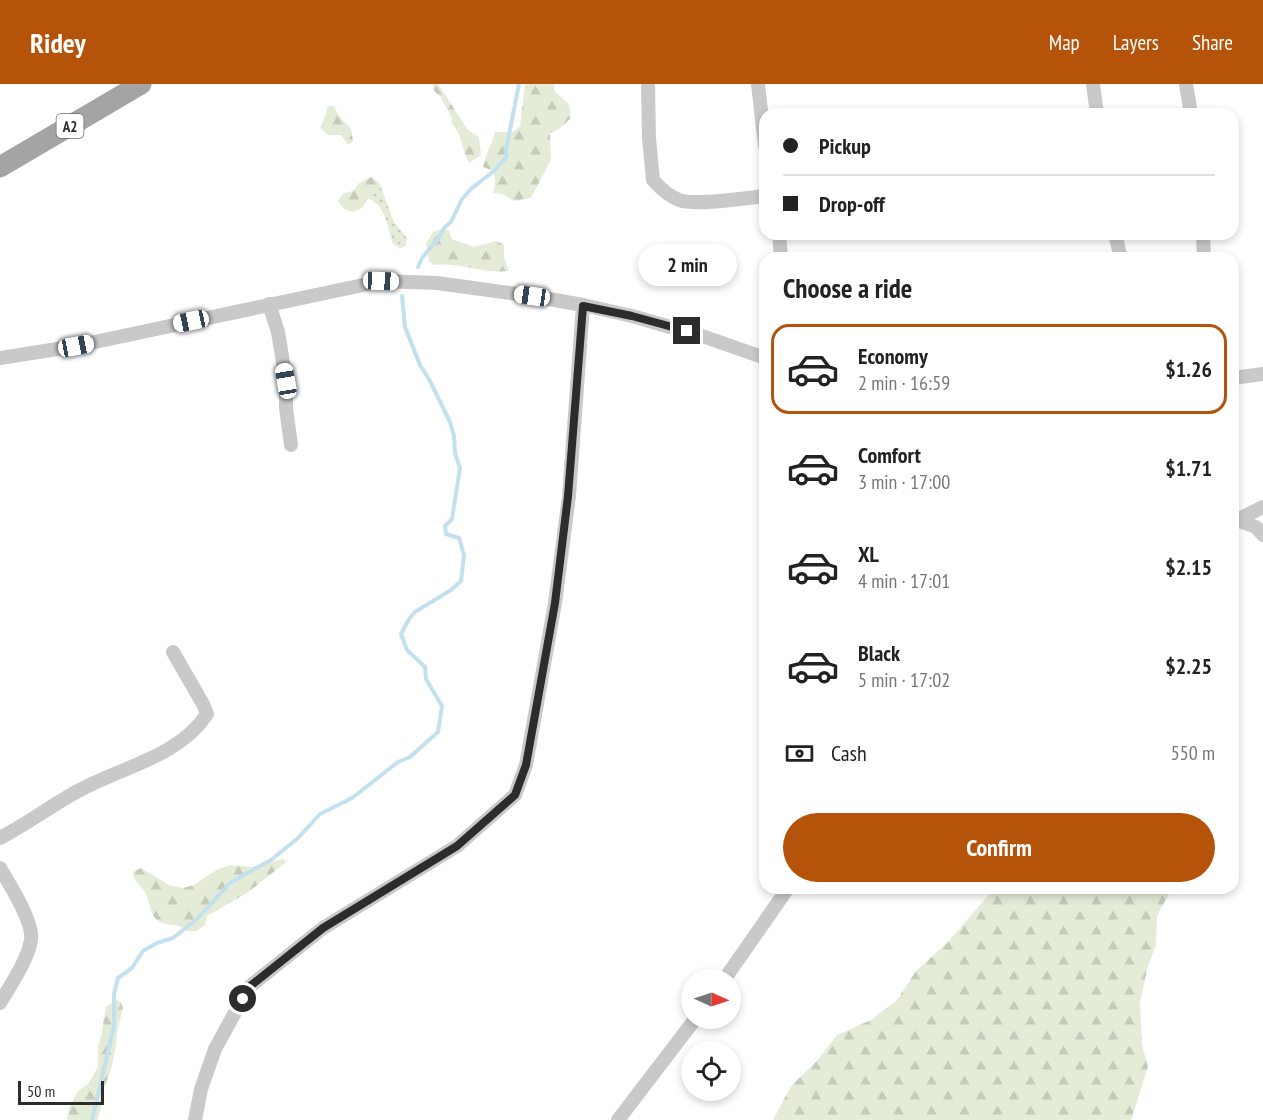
<!DOCTYPE html>
<meta charset="utf-8">
<style>
body{margin:0;font-family:"PT Sans Narrow",sans-serif;background:#f2f2f2;color:#222;height:100vh;display:flex;flex-direction:column;font-size:22px;white-space:nowrap}
*{box-sizing:border-box;margin:0}
p{font-size:20px;color:#767676}
.icon{flex:none;width:33px;height:33px;fill:none;stroke:currentColor;stroke-width:2;stroke-linecap:round;stroke-linejoin:round}
.map{position:relative;flex:1;overflow:hidden}
.panel{position:absolute;left:759px;top:168px;width:480px;height:642px;display:flex;flex-direction:column;background:#fff;border-radius:18px;box-shadow:0 3px 9px #0003}
.panel>*{flex:none}
.hud{position:absolute;left:759px;top:24px;width:480px;height:132px;border-radius:18px;box-shadow:0 3px 9px #0003;display:grid;align-content:center;height:132px;padding:0 24px;background:#fff}
.needle{width:39px;rotate:93deg}
.controls{position:absolute;left:681px;top:885px;display:grid;gap:12px}
.controls a{display:grid;place-items:center;width:60px;height:60px;border-radius:50%;background:#fff;box-shadow:0 3px 9px #0003;font-size:30px}
.scale{position:absolute;left:18px;bottom:15px;width:86px;box-sizing:border-box;padding-left:6px;border:3px solid #2c2c2c;border-top:0;font-size:16px;line-height:21px;white-space:nowrap;color:#2c2c2c;-webkit-text-stroke:4px #fff;paint-order:stroke}
.end{position:absolute;width:27px;height:27px;margin:-14px;border:8px solid #2c2c2c;background:#fff;box-shadow:0 0 0 3px #fff}
.from{border-radius:50%}
.bubble{position:absolute;height:42px;border-radius:21px;background:#fff;box-shadow:0 3px 9px #0003;font-size:20px;font-weight:700;line-height:42px;text-align:center}
.car{position:absolute;width:18px;height:36px;margin:-18px -9px;border-radius:8px;box-shadow:0 0 4px 2px #0007;background:linear-gradient(#fff 24%,#345 0 40%,#fff 0 76%,#345 0 86%,#fff 0)}
.hud b{display:flex;align-items:center;gap:21px;height:57px;font-size:22px}
.hud b+b{border-top:2px solid #e0e0e0}
.hud i{width:15px;height:15px;background:#222}
ul{padding:0;list-style:none}
li{display:flex;align-items:center;gap:18px;height:90px;margin:0 12px 9px;padding:0 12px;border:3px solid transparent;border-radius:18px}
li div{flex:1}
li b{display:block;font-size:22px}
li em{font-style:normal;font-weight:700}
li.active{border-color:#b45309}
li>.icon{width:54px;height:54px;stroke-width:1.5}
h2{padding:0 24px;font-size:27px;line-height:72px}
.pay{display:flex;align-items:center;gap:15px;height:66px;padding:0 24px;font-size:22px}
.pay p{margin-inline-start:auto}
.primary-button{display:flex;gap:12px;margin-top:auto;padding:12px 24px}
.primary-button a{flex:1;height:69px;border-radius:36px;background:#b45309;color:#fff;font-size:24px;font-weight:700;line-height:69px;text-align:center}
header{display:flex;align-items:center;gap:36px;box-sizing:border-box;height:84px;padding:0 30px;background:#b45309;color:#fff}
header strong{font-size:28px}
nav{display:flex;gap:33px;margin-inline-start:auto;font-size:21px}
.map>svg:first-child{display:block}
.grass{fill:url(#grass-dots)}
.forest{fill:url(#forest-firs)}
.lines{fill:none;stroke-linecap:round;stroke-linejoin:round}
.stream{stroke:#c2e0ee;stroke-width:4}
.street{stroke:#c9c9c9;stroke-width:14}
.primary{stroke:#a4a4a4;stroke-width:21}
.route{stroke:#2c2c2c;stroke-width:8}
.labels{text-anchor:middle;dominant-baseline:central;stroke-width:6;stroke-linejoin:round;paint-order:stroke}
.shield{fill:#fff;stroke:#6b6b6b;stroke-width:1.5}
.shield-label{font-size:15px;font-weight:bold;fill:#2c2c2c}
</style>
<header>
<strong>Ridey</strong>
<nav><a>Map</a><a>Layers</a><a>Share</a></nav>
</header>
<div class="map">
<svg width="1263" height="1036" viewBox="0 0 1263 1036">
<defs>
<pattern id="grass-dots" width="8" height="8" patternUnits="userSpaceOnUse" patternTransform="scale(1.5)"><rect width="8" height="8" fill="#e4ecd8"/><path d="M2 2h.1M6 6h.1" fill="none" stroke="#c4cbba" stroke-width="1.8" stroke-linecap="round"/></pattern>
<pattern id="forest-firs" width="22" height="20" patternUnits="userSpaceOnUse" patternTransform="scale(1.5)"><rect width="22" height="20" fill="#e4ecd8"/><path d="M5 1l3.5 6h-7zM16 11l3.5 6h-7z" fill="#c4cbba"/></pattern>
</defs>
<rect width="100%" height="100%" fill="#fff"/>
<path class="grass" d="M379,98L394,138L407,154L406,162L400,164L393,160C388,144 385,119 367,114Z"/>
<g class="forest">
<path d="M433,0H438L468,46L479,53L481,71L469,79C461,65 463,50 451,39L452,34L440,12L434,7Z"/>
<path d="M525,0H554L555,8L569,20L571,34L559,45L550,49L551,76L531,114L514,117L503,110L493,109L495,101L494,87L483,83C485,71 492,61 495,48H513L520,42Z"/>
<polygon points="329,22 334,22 339,32 351,45 353,57 348,61 341,51 328,51 320,44 326,30 327,24"/>
<polygon points="371,93 379,98 362,124 353,128 344,125 338,117 344,109 353,107 359,99"/>
<path d="M444,144L449,147L452,155L474,163L497,157L504,161V173L509,187C484,190 459,178 433,181L429,177L426,160L433,148Z"/>
<path d="M283,775L286,778L247,809L207,832L205,841L196,847H187C178,838 165,844 156,835C149,828 150,816 145,808C140,800 133,798 133,788L141,784L169,801L183,804L194,801L218,785L230,781L252,783Z"/>
<polygon points="995,804 1172,804 1157,832 1156,861 1147,885 1140,919 1142,961 1148,983 1131,1036 773,1036 791,1002 817,977 837,951 871,936 897,916 916,887 947,859"/>
<polygon points="116,916 121,918 123,924 117,948 116,962 111,986 105,1001 98,1036 67,1036 69,1024 78,1007 88,1000 98,983 98,962 101,953 106,923"/>
</g>
<g class="lines">
<g class="stream">
<polyline points="418,183 422,174 438,155 444,144 451,138 462,115 472,104 494,87 507,72 506,66 519,0"/>
<polyline points="92,1036 114,942 114,910 118,894 132,884 143,867 157,859 173,854 197,835 230,799 271,776 298,754 320,730 352,714 398,678 410,673 438,648 442,622 426,595 425,583 407,566 401,550 409,535 415,528 451,506 461,497 464,471 459,454 446,450 445,442 452,435 460,384 455,369 454,352 450,338 430,297 420,281 405,243 402,212"/>
</g>
<g class="street">
<path d="M648,0L649,54L653,96C660,104 669,112 679,116C695,122 746,114 765,112"/>
<polyline points="758,0 765,62"/>
<polyline points="1093,0 1097,30"/>
<polyline points="1186,0 1191,30"/>
<polyline points="779,150 781,174"/>
<polyline points="1115,150 1121,174"/>
<polyline points="1203,150 1204,174"/>
<polyline points="269,220 278,248 286,297 286,324 291,361"/>
<polyline points="0,274 76,262 382,197 437,199 532,212 583,221 632,232 705,253 765,274"/>
<polyline points="1233,294 1263,290"/>
<polyline points="1233,435 1256,443 1263,451"/>
<polyline points="1237,436 1263,423"/>
<path d="M0,754C27,740 52,721 78,707C121,683 179,673 207,630L203,620L173,568"/>
<path d="M0,784C9,800 34,838 31,856C27,878 11,900 0,919"/>
<polyline points="724,896 788,804"/>
<polyline points="195,1036 201,1005 215,965 249,903 323,844 457,762 515,711 526,681 555,519 569,412 583,221"/>
<polyline points="618,1036 696,934"/>
</g>
<polyline class="primary" points="0,83 141,0"/>
</g>
<g class="lines">
<polyline class="route" points="243,915 249,903 323,844 457,762 515,711 526,681 555,519 568,412 583,222 632,232 687,247"/>
</g>
<g class="labels">
<rect class="shield" x="56.5" y="30" width="27" height="24" rx="4.5"/>
<g class="shield-label">
<text x="70" y="42">A2</text>
</g>
</g>
</svg>
<div class="controls">
<a><svg class="needle" viewBox="-14 -14 28 28"><path d="M0-13l5 13h-10z" fill="#e53935"/><path d="M0 13l5-13h-10z" fill="#767676"/></svg></a>
<a><svg class="icon" aria-label="locate" viewBox="0 0 24 24"><circle cx="12" cy="12" r="6"/><path d="M12 2v4M12 18v4M2 12h4M18 12h4"/></svg></a>
</div>
<div class="scale">50 m</div>
<i class="end from" style="left:243px;top:915px"></i>
<i class="end" style="left:687px;top:247px"></i>
<div class="bubble" style="left:638px;top:160px;width:99px">2 min</div>
<i class="car" style="left:381px;top:197px;rotate:92deg"></i>
<i class="car" style="left:532px;top:212px;rotate:278deg"></i>
<i class="car" style="left:191px;top:237px;rotate:258deg"></i>
<i class="car" style="left:76px;top:262px;rotate:79deg"></i>
<i class="car" style="left:286px;top:297px;rotate:350deg"></i>
<div class="hud">
<b><i class="from"></i>Pickup</b>
<b><i></i>Drop-off</b>
</div>
<section class="panel">
<h2>Choose a ride</h2>
<ul>
<li class="active"><svg class="icon" aria-label="car" viewBox="0 0 24 24"><path d="M5 17H2v-5l4-1 3-4h7l3 4 3 1v5h-3M9 17h6M6 11h13"/><circle cx="7" cy="17" r="2"/><circle cx="17" cy="17" r="2"/></svg><div><b>Economy</b><p>2 min · 16:59</p></div><em>$1.26</em></li>
<li><svg class="icon" aria-label="car" viewBox="0 0 24 24"><path d="M5 17H2v-5l4-1 3-4h7l3 4 3 1v5h-3M9 17h6M6 11h13"/><circle cx="7" cy="17" r="2"/><circle cx="17" cy="17" r="2"/></svg><div><b>Comfort</b><p>3 min · 17:00</p></div><em>$1.71</em></li>
<li><svg class="icon" aria-label="car" viewBox="0 0 24 24"><path d="M5 17H2v-5l4-1 3-4h7l3 4 3 1v5h-3M9 17h6M6 11h13"/><circle cx="7" cy="17" r="2"/><circle cx="17" cy="17" r="2"/></svg><div><b>XL</b><p>4 min · 17:01</p></div><em>$2.15</em></li>
<li><svg class="icon" aria-label="car" viewBox="0 0 24 24"><path d="M5 17H2v-5l4-1 3-4h7l3 4 3 1v5h-3M9 17h6M6 11h13"/><circle cx="7" cy="17" r="2"/><circle cx="17" cy="17" r="2"/></svg><div><b>Black</b><p>5 min · 17:02</p></div><em>$2.25</em></li>
</ul>
<div class="pay"><svg class="icon" aria-label="cash" viewBox="0 0 24 24"><path d="M3 7h18v10H3z"/><circle cx="12" cy="12" r="2"/></svg>Cash<p>550 m</p></div>
<div class="primary-button"><a>Confirm</a></div>
</section>
</div>
